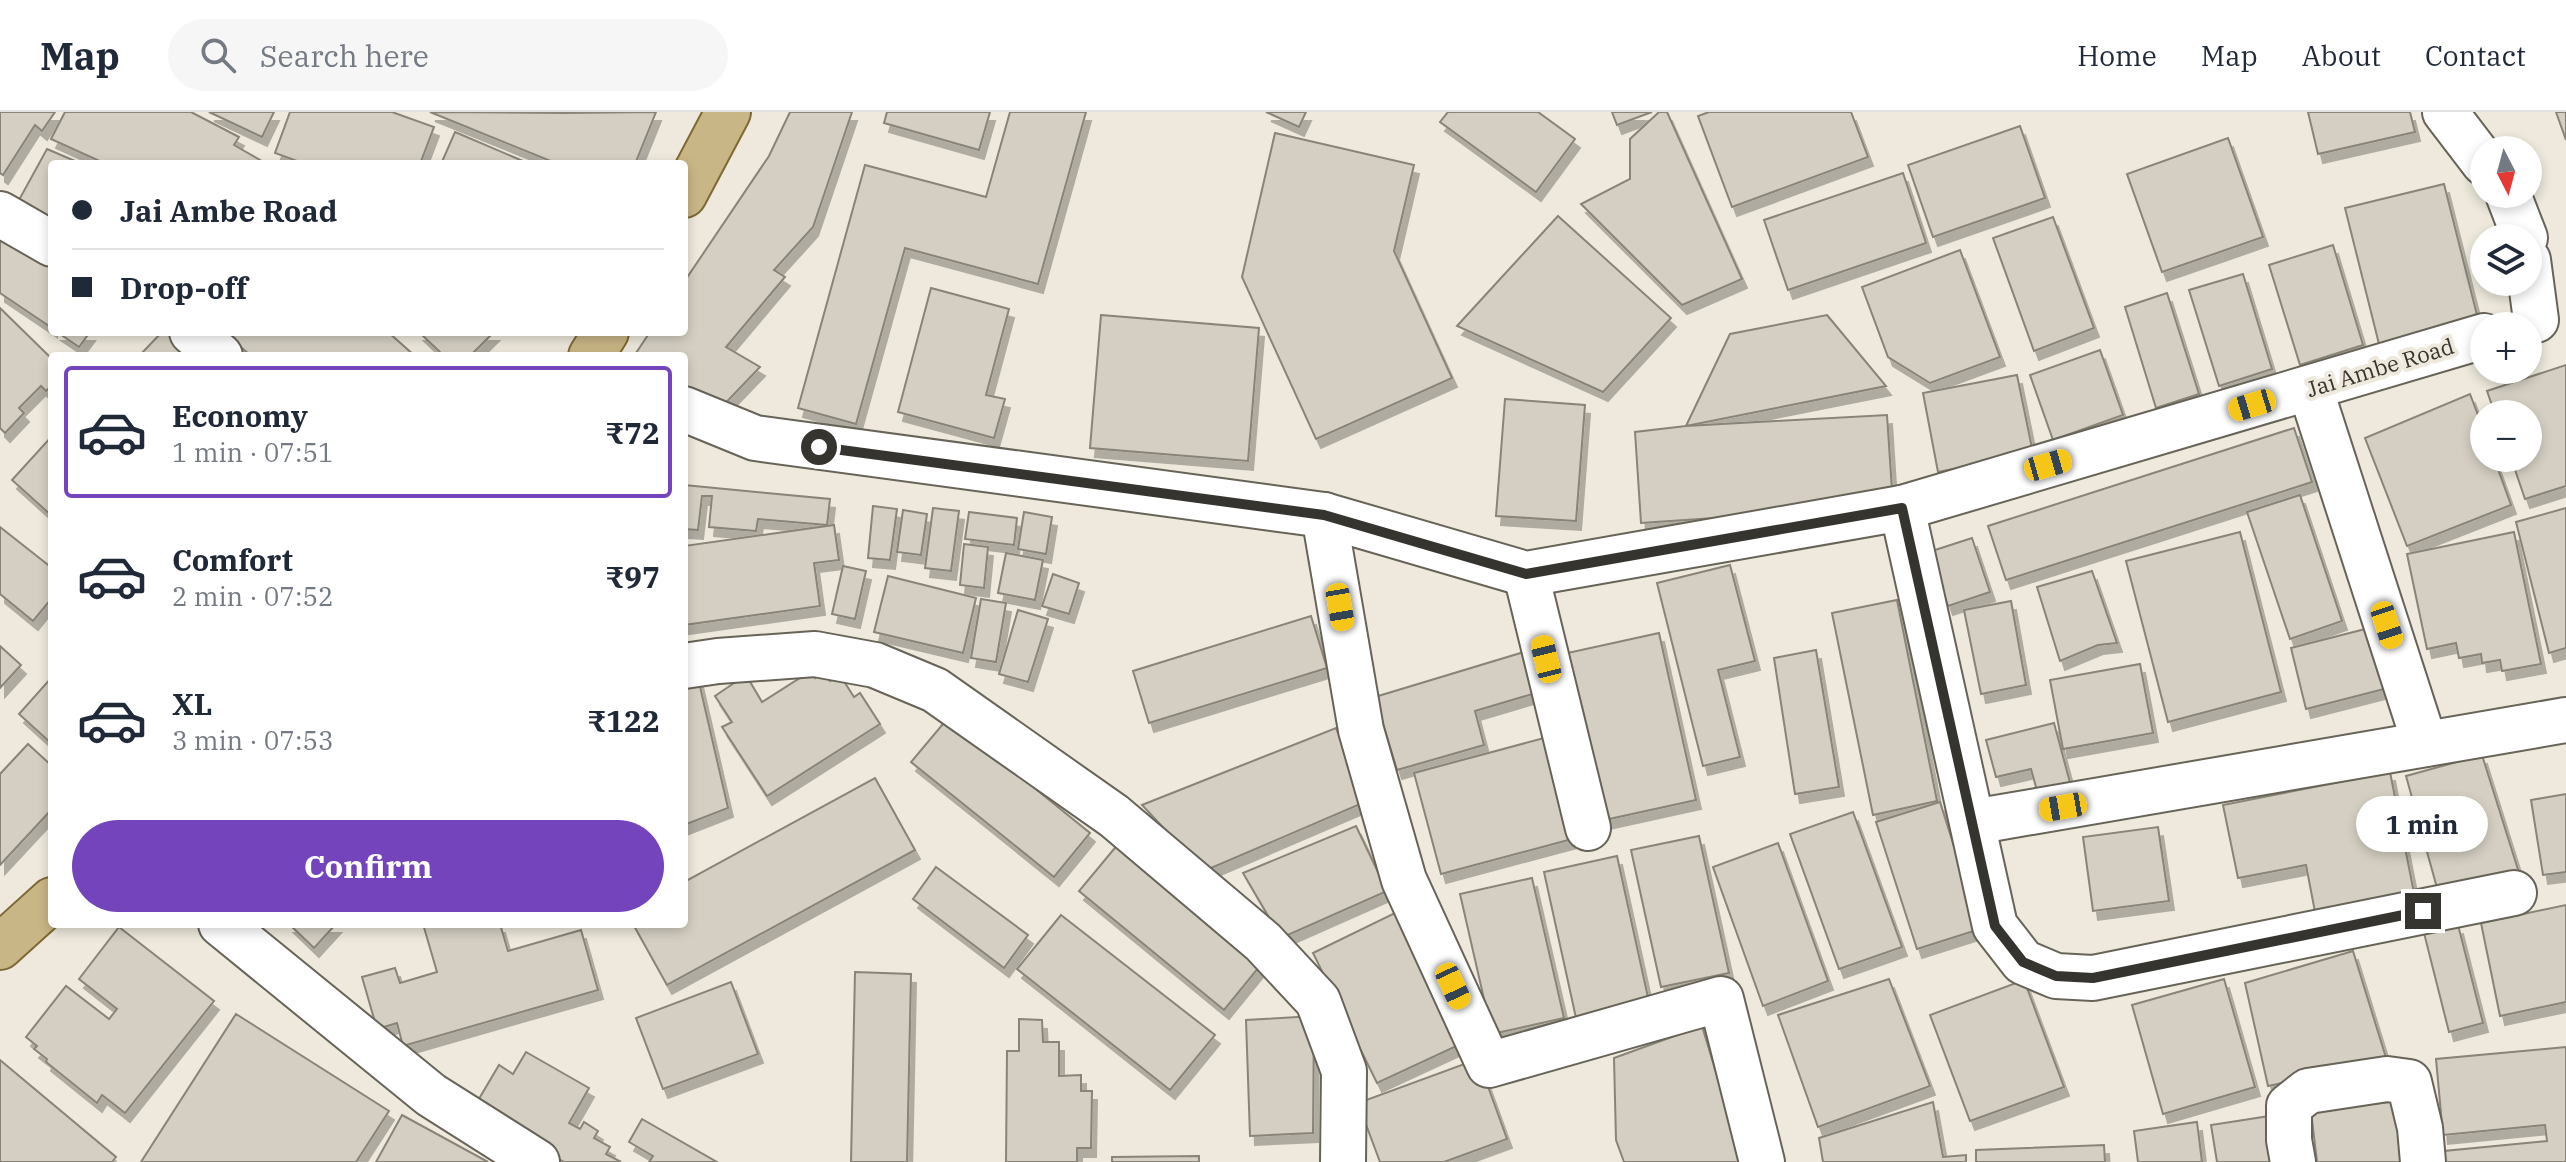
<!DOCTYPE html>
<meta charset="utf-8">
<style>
body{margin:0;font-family:"IBM Plex Serif",serif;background:#f6f6f7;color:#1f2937;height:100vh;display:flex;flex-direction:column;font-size:30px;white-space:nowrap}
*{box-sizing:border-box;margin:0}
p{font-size:26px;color:#747a83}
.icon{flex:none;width:44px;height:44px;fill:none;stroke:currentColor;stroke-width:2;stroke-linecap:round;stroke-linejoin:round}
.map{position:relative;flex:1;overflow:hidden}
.side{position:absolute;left:48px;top:240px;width:640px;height:576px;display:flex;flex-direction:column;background:#fff;border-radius:8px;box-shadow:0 4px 12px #0003}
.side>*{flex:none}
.hud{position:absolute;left:48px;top:48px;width:640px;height:176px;border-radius:8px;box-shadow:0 4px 12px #0003;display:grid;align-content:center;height:176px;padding:0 24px;background:#fff}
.needle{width:52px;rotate:174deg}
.controls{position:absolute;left:2470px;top:24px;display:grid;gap:16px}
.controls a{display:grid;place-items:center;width:72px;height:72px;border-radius:50%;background:#fff;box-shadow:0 4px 12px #0003;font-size:40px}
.end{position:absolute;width:36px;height:36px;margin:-18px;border:10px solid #36342f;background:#fff;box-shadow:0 0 0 4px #fff}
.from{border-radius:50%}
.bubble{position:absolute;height:56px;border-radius:28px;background:#fff;box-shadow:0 4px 12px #0003;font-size:26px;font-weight:700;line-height:56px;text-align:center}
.car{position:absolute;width:24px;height:48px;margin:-24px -12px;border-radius:10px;box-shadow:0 0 6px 2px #0007;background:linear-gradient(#f5c518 24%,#345 0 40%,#f5c518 0 76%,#345 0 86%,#f5c518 0)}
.hud b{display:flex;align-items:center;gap:28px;height:76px;font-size:30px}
.hud b+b{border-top:2px solid #e0e1e3}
.hud i{width:20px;height:20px;background:#1f2937}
ul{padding:14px 0 0;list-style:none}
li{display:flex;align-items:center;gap:24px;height:132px;margin:0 16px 12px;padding:0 8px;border:4px solid transparent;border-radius:8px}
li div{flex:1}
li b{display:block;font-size:30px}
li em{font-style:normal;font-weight:700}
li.active{border-color:#7344bc}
li>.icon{width:72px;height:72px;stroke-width:1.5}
.button{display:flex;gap:16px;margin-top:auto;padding:16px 24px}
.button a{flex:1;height:92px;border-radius:48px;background:#7344bc;color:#fff;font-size:32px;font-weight:700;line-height:92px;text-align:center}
header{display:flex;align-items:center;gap:48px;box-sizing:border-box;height:112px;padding:0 40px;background:#fff;border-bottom:2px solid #e0e1e3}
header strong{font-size:38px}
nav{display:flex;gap:44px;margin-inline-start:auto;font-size:28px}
.search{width:560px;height:72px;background:#f6f6f7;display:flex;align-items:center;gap:20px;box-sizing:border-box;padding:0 28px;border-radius:44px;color:#747a83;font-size:30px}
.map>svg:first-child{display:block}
.building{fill:#d5cfc3;stroke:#898378;stroke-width:2;filter:url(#shadow)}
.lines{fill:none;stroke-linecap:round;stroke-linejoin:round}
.minor-casing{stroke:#686358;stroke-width:48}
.major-casing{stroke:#7e6934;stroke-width:48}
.minor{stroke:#fff;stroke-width:44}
.major{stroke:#c9b686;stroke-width:44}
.route{stroke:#36342f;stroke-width:10}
.labels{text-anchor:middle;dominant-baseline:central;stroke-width:8;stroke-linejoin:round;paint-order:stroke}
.street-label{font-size:22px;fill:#36342f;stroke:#eee9dc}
</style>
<header>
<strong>Map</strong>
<div class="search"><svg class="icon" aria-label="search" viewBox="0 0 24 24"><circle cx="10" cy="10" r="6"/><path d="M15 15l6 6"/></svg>Search here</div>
<nav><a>Home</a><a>Map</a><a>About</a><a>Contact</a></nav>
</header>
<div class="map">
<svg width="2566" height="1050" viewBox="0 0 2566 1050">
<defs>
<filter id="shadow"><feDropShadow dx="5" dy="9" stdDeviation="0" flood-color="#0004"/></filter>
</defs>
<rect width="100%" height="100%" fill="#eee9dc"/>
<g class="building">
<polygon points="0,0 55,0 42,19 35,13 3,63 0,61"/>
<polygon points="65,0 191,0 239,25 234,33 267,52 106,52 51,27"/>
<polygon points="209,0 274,0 262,25"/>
<polygon points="290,0 392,0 434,15 420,52 305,52 275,41"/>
<polygon points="430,0 565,1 656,0 635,52 558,52"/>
<polygon points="790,0 852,0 813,115 774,158 785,165 726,235 760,255 716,301 684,277 684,244 640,244 636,241 650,220 684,220 684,170 769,44"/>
<polygon points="887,0 990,0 979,38 884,11"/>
<polygon points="1010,0 1086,0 1038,172 905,136 856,312 798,296 865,53 986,85"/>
<polygon points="1266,0 1306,0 1299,15"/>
<polygon points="1448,0 1538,0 1575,27 1536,80 1440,10"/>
<polygon points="1612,0 1652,0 1617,13"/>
<polygon points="1659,0 1667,0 1742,167 1682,193 1581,92 1630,67 1630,27"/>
<polygon points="1709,0 1851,0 1868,45 1732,95 1698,4"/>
<polygon points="2308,0 2410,0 2415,20 2318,42"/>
<polygon points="2556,0 2566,0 2566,28"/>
<polygon points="2020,14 2045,86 1933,125 1908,53"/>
<polygon points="455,20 530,52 441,52"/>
<polygon points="1275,21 1414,53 1394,139 1452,266 1316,327 1242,165"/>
<polygon points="2228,26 2263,125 2162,160 2127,62"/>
<polygon points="47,37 82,52 52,52 52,117 14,97"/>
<polygon points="1903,61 1926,131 1788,178 1764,108"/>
<polygon points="2444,72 2478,207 2379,232 2345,96"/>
<polygon points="1558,104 1671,206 1603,280 1457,214"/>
<polygon points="2053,105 2094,216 2034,239 1993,126"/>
<polygon points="0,109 52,145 52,216 0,181"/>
<polygon points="2333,133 2363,233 2300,253 2269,153"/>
<polygon points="1960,138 2000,245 1930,271 1888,245 1862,175"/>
<polygon points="2243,162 2272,257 2219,274 2189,178"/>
<polygon points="931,176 1009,197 986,283 1005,287 994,326 898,300"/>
<polygon points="2167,181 2199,282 2156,296 2125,195"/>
<polygon points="0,196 52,247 52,273 46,279 41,274 19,296 24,301 5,321 0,316"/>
<polygon points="1101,203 1259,216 1248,349 1090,336"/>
<polygon points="1827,203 1886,274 1686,314 1730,222"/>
<polygon points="57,220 90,220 79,235"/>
<polygon points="162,220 182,220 208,244 139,244"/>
<polygon points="224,220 388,220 415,244 251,244"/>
<polygon points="419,220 494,220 470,244 444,244"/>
<polygon points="2100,238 2123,303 2053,328 2030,263"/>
<polygon points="2566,253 2566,374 2525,387 2511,346 2528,346 2528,302 2495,302 2487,279"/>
<polygon points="2017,263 2033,341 1938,360 1923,281"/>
<polygon points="2470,282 2484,319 2484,346 2494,346 2511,393 2407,434 2365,326"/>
<polygon points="1505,287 1585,293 1576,409 1496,404"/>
<polygon points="1887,303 1893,394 1641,411 1635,320 1686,314"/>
<polygon points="2294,316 2312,370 2006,468 1988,414"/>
<polygon points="52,324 52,404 12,368"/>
<polygon points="684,373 830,387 827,413 758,407 756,419 709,415 712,384 702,384 698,418 684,417"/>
<polygon points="2300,383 2342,509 2290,527 2247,400"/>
<polygon points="873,394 897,397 890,448 868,446"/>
<polygon points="933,396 959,399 951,459 925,456"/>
<polygon points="2566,396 2566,536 2549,541 2516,410"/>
<polygon points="903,398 927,402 921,443 897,440"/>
<polygon points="969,400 1017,406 1014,433 965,427"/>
<polygon points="1024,400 1052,405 1046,442 1018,437"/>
<polygon points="834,413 839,448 814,451 820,494 684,513 684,434"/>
<polygon points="0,415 52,456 52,486 33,509 0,482"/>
<polygon points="2240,420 2281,580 2168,610 2126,449"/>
<polygon points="2514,420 2541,552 2502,559 2500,548 2482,551 2481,542 2459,546 2456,531 2427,537 2407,442"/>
<polygon points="1972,426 1990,480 1948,494 1929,440"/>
<polygon points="964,432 988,435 984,476 960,473"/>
<polygon points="1006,441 1043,448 1035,488 998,481"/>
<polygon points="1730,453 1755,549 1718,558 1740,645 1703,654 1657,471"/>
<polygon points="843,454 866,459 855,507 832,502"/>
<polygon points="2092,459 2117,531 2098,533 2060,549 2037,475"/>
<polygon points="1053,462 1079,471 1069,502 1042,494"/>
<polygon points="888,464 976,486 963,541 874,520"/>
<polygon points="981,487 1006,491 996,550 971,546"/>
<polygon points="1897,488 1937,689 1873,703 1832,501"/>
<polygon points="2011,489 2026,573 1981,582 1964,498"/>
<polygon points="1018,498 1048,507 1028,570 999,562"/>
<polygon points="1311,504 1327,556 1149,611 1133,559"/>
<polygon points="2373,515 2388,576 2306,597 2291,536"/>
<polygon points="1659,521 1696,688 1600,709 1563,542"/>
<polygon points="0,534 21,553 0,576"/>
<polygon points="1534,537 1546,578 1475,599 1484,633 1397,658 1375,585"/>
<polygon points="1816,538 1839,675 1795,682 1774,546"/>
<polygon points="2140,552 2153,621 2063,637 2050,568"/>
<polygon points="811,559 815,566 825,560 830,569 840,563 854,585 860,581 880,612 767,684 722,615 732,610 715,584 746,563 762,590"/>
<polygon points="52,565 52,632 19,602"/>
<polygon points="698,566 728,696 684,713 684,568"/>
<polygon points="948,606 1090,721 1054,765 911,650"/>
<polygon points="2054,611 2072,678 2039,686 2031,657 1996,665 1986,628"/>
<polygon points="1336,616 1368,694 1360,692 1204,759 1142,693"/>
<polygon points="1544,626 1572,727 1441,762 1414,661"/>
<polygon points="28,632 52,654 52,697 0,753 0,662"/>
<polygon points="2482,643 2520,764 2439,783 2406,664"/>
<polygon points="2390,660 2415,786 2316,805 2306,753 2238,766 2223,693"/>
<polygon points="875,666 915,738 667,873 633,812 684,812 684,770"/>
<polygon points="2566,682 2566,760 2543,763 2531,688"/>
<polygon points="1940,690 1980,817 1917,837 1876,710"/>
<polygon points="1853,700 1902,835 1839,857 1790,722"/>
<polygon points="1356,714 1387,779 1281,826 1243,761"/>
<polygon points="2158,715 2169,789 2093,799 2083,725"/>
<polygon points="1699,724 1729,861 1661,875 1631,738"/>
<polygon points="1119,731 1264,849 1224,898 1079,779"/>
<polygon points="1778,731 1828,869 1763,894 1713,755"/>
<polygon points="1617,744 1649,890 1576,906 1544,760"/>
<polygon points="936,755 1028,823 1004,856 913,787"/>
<polygon points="1532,766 1564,906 1492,922 1460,782"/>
<polygon points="2566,793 2566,890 2500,904 2481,811"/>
<polygon points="1399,799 1463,931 1377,971 1313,841"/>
<polygon points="1061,803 1215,923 1170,978 1017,857"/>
<polygon points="289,812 336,812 314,836"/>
<polygon points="423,812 500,812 508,839 581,818 598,878 403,934 397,911 377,917 362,865 395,856 400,871 437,860"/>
<polygon points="2458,813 2483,911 2449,920 2424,821"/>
<polygon points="119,815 214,889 125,1001 102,983 97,991 46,950 47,947 34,937 37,934 26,925 66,874 109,907 117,897 79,867"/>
<polygon points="2353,839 2387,949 2268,974 2245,871"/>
<polygon points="855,860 911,862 907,1050 851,1050"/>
<polygon points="1889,867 1930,974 1818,1015 1778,903"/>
<polygon points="2224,867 2255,975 2163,1002 2132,893"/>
<polygon points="2024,868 2064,975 1970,1009 1930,903"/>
<polygon points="731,870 758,942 663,977 636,906"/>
<polygon points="236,902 389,999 356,1050 141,1050"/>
<polygon points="1314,904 1313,1021 1250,1024 1246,908"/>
<polygon points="1019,907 1042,908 1043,930 1059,930 1059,964 1081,963 1081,979 1092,979 1091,1036 1077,1036 1077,1050 1006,1050 1007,939 1019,939"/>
<polygon points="1702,914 1743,1050 1624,1050 1616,1028 1614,946"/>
<polygon points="2566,935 2566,1050 2445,1050 2444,1039 2547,1029 2545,1013 2443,1023 2436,947"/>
<polygon points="526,940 589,976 569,1011 580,1017 584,1010 598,1019 594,1026 610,1035 606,1042 621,1050 564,1050 473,997 499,953 513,962"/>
<polygon points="1478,947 1507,1027 1444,1050 1380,1050 1358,991"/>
<polygon points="0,948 116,1045 112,1050 0,1050"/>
<polygon points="2398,989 2405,1050 2317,1050 2311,999"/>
<polygon points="1933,990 1943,1045 1966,1043 1966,1050 1823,1050 1819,1026"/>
<polygon points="402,1003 488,1050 376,1050"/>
<polygon points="2276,1003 2283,1050 2217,1050 2211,1013"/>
<polygon points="642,1007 717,1050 649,1050 653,1044 629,1030"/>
<polygon points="2197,1010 2202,1050 2138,1050 2134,1019"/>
<polygon points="2104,1033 2105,1050 1976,1050 1976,1038"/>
<polygon points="1199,1044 1199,1050 1112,1050 1112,1045"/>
</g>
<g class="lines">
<g class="minor-casing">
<g id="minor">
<polyline points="2445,0 2484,51"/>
<polyline points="2508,82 2525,126"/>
<polyline points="0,102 52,132"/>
<polyline points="2528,148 2536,208"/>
<polyline points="192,220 220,244"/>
<polyline points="2310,276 2425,632"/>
<polyline points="684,297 755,326 1324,403 1526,462 1902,396 2484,224"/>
<polyline points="1902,396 1995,814 2023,850 2056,864 2093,866 2514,781"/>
<polyline points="1324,403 1361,618 1404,768 1489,953 1721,887 1762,1050"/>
<polyline points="1526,462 1588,716"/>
<polyline points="684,554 718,549 815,542 875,553 935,578 1114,704 1263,830 1318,889 1344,959 1343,1050"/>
<polyline points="1973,710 2566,608"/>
<polyline points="221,812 431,983 537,1050"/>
<polyline points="2293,1050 2289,1028 2289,994 2308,979 2387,967 2409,970 2420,1016 2423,1050"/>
</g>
</g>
<g class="major-casing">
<g id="major">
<polyline points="684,83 728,0"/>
<polyline points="591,244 606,220"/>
<polyline points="0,835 52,788"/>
</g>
</g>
<use href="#minor" class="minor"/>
<use href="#major" class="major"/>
</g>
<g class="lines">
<polyline class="route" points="819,335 1324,403 1526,462 1902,396 1995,814 2023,850 2056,864 2093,866 2423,799"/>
</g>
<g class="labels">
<g class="street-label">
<text transform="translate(2380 255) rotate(-17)">Jai Ambe Road</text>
</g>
</g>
</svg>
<div class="controls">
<a><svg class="needle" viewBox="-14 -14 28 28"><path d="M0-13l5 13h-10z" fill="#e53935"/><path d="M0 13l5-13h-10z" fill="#747a83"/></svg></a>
<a><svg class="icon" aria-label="layers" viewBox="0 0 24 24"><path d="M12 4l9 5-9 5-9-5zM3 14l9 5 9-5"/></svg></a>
<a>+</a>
<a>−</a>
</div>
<i class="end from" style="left:819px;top:335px"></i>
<i class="end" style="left:2423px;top:799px"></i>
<div class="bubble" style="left:2356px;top:684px;width:132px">1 min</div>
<i class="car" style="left:2252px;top:293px;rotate:253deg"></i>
<i class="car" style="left:2048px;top:353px;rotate:74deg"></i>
<i class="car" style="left:1340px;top:495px;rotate:170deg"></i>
<i class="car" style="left:2387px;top:513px;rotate:162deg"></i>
<i class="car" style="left:1546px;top:547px;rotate:346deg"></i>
<i class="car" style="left:2063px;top:695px;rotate:260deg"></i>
<i class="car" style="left:1453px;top:874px;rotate:155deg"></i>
<div class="hud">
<b><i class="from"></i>Jai Ambe Road</b>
<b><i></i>Drop-off</b>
</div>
<section class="side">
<ul>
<li class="active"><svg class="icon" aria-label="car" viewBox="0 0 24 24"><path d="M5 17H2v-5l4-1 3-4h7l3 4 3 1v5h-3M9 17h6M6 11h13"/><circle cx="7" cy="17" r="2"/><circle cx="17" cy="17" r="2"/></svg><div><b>Economy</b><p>1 min · 07:51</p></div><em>₹72</em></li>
<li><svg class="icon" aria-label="car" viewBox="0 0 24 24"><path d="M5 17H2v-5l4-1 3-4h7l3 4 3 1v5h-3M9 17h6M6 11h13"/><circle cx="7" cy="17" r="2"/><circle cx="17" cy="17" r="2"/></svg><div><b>Comfort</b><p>2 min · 07:52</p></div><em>₹97</em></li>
<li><svg class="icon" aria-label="car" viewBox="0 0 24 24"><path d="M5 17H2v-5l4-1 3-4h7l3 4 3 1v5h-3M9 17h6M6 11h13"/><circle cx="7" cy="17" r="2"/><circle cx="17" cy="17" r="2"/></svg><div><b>XL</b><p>3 min · 07:53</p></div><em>₹122</em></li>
</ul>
<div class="button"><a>Confirm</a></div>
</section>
</div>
